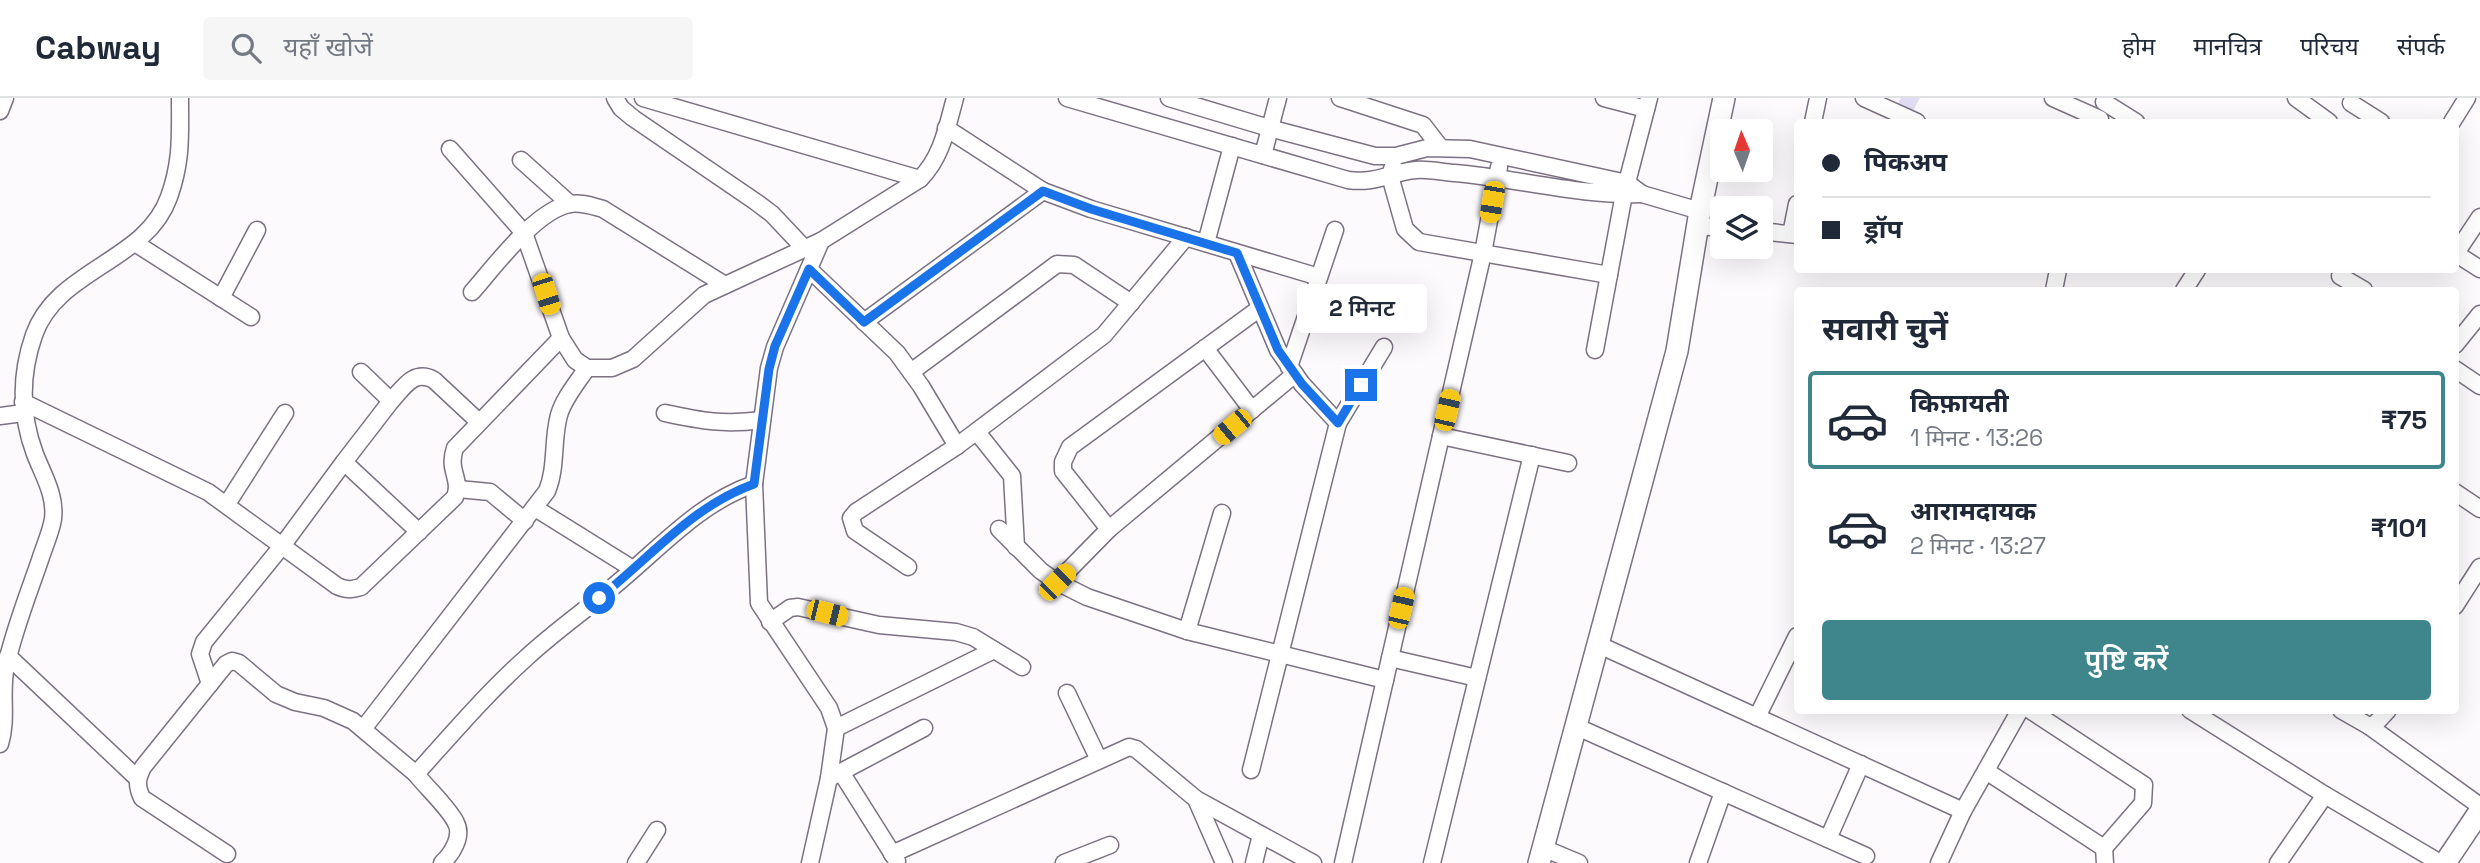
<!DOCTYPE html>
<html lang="hi">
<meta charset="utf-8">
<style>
body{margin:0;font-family:"Space Grotesk","Noto Sans Devanagari",sans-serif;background:#f6f6f7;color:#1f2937;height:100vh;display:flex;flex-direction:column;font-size:26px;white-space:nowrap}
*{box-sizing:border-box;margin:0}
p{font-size:23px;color:#747a83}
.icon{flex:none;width:38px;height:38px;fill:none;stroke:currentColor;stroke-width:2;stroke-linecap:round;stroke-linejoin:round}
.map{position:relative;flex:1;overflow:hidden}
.drawer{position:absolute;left:1794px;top:189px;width:665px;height:427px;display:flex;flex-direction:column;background:#fff;border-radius:7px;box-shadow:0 7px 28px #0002}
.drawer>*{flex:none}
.banner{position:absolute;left:1794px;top:21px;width:665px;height:154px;border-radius:7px;box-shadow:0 7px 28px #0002;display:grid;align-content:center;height:154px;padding:0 28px;background:#fff}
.needle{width:46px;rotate:358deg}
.tools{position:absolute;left:1710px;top:21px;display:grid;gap:14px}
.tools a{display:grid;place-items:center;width:63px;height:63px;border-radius:7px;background:#fff;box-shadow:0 7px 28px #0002;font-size:35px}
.end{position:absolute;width:32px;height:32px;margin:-16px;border:9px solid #1a73e8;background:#fff;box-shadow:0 0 0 4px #fff}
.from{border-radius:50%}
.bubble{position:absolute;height:49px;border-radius:7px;background:#fff;box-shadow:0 7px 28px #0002;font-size:23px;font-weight:600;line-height:49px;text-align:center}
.car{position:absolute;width:21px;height:42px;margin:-21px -10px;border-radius:9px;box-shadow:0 0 5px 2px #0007;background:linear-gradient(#f5c518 24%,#345 0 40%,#f5c518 0 76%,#345 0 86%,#f5c518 0)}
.banner b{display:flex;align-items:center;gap:24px;height:66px;font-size:26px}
.banner b+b{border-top:2px solid #e0e1e3}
.banner i{width:18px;height:18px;background:#1f2937}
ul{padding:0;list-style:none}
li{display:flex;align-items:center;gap:21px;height:98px;margin:0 14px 10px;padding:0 14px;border:4px solid transparent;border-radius:7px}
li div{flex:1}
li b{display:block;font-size:26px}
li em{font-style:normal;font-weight:600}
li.selected{border-color:#3e868b}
li>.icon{width:63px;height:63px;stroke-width:1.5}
h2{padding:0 28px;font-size:32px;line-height:84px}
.button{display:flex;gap:14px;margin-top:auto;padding:14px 28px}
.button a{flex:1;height:80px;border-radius:7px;background:#3e868b;color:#fff;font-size:28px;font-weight:600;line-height:80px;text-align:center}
header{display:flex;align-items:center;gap:42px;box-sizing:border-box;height:98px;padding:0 35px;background:#fff;border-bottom:2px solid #e0e1e3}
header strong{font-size:33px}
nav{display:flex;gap:38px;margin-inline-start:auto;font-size:24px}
.search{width:490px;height:63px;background:#f6f6f7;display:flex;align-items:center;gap:18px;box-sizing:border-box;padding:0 24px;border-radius:7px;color:#747a83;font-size:26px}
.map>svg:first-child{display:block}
.building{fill:#e0ddf3}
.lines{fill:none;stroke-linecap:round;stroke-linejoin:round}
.minor-casing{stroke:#7c7182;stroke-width:19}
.tertiary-casing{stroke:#7c7182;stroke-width:24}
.minor{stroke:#fff;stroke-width:16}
.tertiary{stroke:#fff;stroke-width:21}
.route{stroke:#1a73e8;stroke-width:9}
</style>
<header>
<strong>Cabway</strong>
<div class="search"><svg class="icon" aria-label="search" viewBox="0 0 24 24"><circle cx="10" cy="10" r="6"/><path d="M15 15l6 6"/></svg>यहाँ खोजें</div>
<nav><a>होम</a><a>मानचित्र</a><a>परिचय</a><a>संपर्क</a></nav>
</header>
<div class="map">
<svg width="2480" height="765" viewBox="0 0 2480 765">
<rect width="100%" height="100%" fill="#fdfafe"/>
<polygon class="building" points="1901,0 1920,0 1909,20 1894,11"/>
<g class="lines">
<g class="minor-casing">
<g id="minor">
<polyline points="615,0 621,10 633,20 756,104 772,116 805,151"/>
<polyline points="643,0 920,81"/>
<path d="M1067,0L1348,82C1377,86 1390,74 1416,72C1428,71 1442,74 1454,75C1516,80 1579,98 1642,96L1627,85L1470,51L1427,50L1396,58H1375L1269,30L1169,0"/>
<polyline points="1340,0 1423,27 1440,49"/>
<polyline points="1604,0 1646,11"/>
<polyline points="1864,0 1917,24"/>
<polyline points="2053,0 2100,21"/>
<polyline points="2296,0 2329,24"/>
<polyline points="2104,4 2136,24"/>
<polyline points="2351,5 2381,24"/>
<polyline points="0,13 5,0"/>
<polyline points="1813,24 1818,0"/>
<polyline points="2452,24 2467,0"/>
<polyline points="946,30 1043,93 1091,111 1319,179"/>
<path d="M450,51L524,135L561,240L575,262L587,270H612L633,261L704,197L821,143L920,81C942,59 947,29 955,0"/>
<polyline points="1263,57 1278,0"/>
<polyline points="521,62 570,106"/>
<polyline points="1393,68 1390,78 1405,131 1419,144 1609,177"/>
<polyline points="1642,96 1700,113"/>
<polyline points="1698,128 1722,130"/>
<polyline points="1760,133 1797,137"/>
<polyline points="1791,136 1797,106"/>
<polyline points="135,145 251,219"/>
<polyline points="1206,145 1232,48"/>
<polyline points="1237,155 1278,252 1302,286 1338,325 1251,672"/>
<polyline points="2455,155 2480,171"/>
<polyline points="2456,155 2480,119"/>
<polyline points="809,171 897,255 921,288 957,348 856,414 851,420 855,433 908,469"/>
<polyline points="2340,178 2364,192"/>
<polyline points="2054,192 2058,172"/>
<polyline points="2184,192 2197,172"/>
<path d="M472,194C494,169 536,112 570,106C581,104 592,108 603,111L725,187"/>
<polyline points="221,200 257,132"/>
<polyline points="864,224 1043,93"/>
<polyline points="2455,247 2480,216"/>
<polyline points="1205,250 1252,312"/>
<polyline points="1595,252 1624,96 1649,0"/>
<polyline points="1289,269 1335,132"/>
<polyline points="2455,271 2480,288"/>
<path d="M361,274L391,303C404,289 414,271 434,282L479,324"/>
<polyline points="911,274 1057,166 1074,167 1131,205"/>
<polyline points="391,303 344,364 419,434"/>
<path d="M23,304L208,394L337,488C346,492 351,492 361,489L455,399C462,380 447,373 455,350L561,240"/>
<path d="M665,315C702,323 724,327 762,322"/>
<polyline points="0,318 23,315"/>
<polyline points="1338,325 1384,249"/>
<polyline points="977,334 1012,378 1016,449"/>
<polyline points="1441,338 1568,365"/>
<polyline points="957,348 1104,237 1186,139"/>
<polyline points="458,391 490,394 525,423"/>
<polyline points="2455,394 2480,411"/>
<polyline points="227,406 285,315"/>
<polyline points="535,410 633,471"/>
<polyline points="999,431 1041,473 1057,484 1087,499 1187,533 1385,582"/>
<polyline points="1109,431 1063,373 1063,364 1070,349 1260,210"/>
<polyline points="1057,484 1109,431 1295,276"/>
<polyline points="2455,508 2480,469"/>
<polyline points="770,524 790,510 798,509 879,527 956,534 973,539 1022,569"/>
<polyline points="1187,533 1222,415"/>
<polyline points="1597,546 1963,713"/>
<polyline points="8,558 137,680"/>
<polyline points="1390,560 1477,580"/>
<polyline points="210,586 200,556 204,544 282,448 344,364"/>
<polyline points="1067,595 1099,662"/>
<polyline points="2030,612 2144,687 2143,705 2104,750"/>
<polyline points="2190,612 2325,697 2440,765"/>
<polyline points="2341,612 2369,628 2376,625 2388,612"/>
<polyline points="1757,619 1797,538"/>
<polyline points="1575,628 1866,758"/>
<polyline points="2369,628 2480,708"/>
<polyline points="836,630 994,552"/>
<path d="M363,631L547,393C557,369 552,342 559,317C564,300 577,285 587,270"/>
<path d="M0,646C8,620 0,594 6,568C14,532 28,497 40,462C44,449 51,434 53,421C56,397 43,377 35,356C20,316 20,277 34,237C57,171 146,164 169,99C182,63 180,37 180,0"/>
<polyline points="1986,673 2104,750 2105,765"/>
<polyline points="841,674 924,630"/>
<polyline points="829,680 841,674 897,763"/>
<polyline points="1196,701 1224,765"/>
<polyline points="1828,741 1861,666"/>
<polyline points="1543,750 1579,765"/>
<path d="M227,756L142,700C136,687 137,681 143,669L226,566L232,563L239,565L276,596L295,604L324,610L353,623L416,676"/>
<polyline points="892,756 1129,649 1136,651 1196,701 1313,765"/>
<path d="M442,765C452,756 463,738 456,725C450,711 426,689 416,676C452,636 486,596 526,560C556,532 590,509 621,482C664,446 700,405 754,386"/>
<polyline points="636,765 657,732"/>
<polyline points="810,765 829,680 836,630 829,610 759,505 754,386 769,270 775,249 821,143"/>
<polyline points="1064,765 1110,747"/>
<polyline points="1254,765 1261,737"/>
<polyline points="1343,765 1483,155 1499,69"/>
<polyline points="1432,765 1532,357"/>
<polyline points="1698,765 1723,694"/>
<polyline points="1939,765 1963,713 2020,612"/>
<polyline points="2278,765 2325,697"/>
</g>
</g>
<g class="tertiary-casing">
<g id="tertiary">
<polyline points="1539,765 1677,253 1700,113 1724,0"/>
<polyline points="2445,765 2480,713"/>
</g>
</g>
<use href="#minor" class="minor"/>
<use href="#tertiary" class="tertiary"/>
</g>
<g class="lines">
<path class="route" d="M599,500C650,460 692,408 754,386L769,271L775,248L809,171L864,224L1043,93L1091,111L1237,155L1278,252L1302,286L1338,325L1361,287"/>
</g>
</svg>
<div class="tools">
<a><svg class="needle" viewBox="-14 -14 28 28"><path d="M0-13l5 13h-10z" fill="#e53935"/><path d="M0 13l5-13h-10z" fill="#747a83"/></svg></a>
<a><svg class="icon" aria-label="layers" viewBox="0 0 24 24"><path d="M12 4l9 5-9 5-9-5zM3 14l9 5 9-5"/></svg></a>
</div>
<i class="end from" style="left:599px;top:500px"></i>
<i class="end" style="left:1361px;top:287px"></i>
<div class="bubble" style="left:1297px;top:186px;width:130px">2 मिनट</div>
<i class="car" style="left:1492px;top:104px;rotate:190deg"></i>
<i class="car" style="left:546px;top:196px;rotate:162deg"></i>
<i class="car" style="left:1447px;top:312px;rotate:13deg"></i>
<i class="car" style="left:1232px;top:329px;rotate:230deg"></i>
<i class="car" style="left:1057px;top:484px;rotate:45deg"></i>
<i class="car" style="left:1401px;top:510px;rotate:13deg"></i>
<i class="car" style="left:827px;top:515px;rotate:104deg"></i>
<div class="banner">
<b><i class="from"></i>पिकअप</b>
<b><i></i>ड्रॉप</b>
</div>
<section class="drawer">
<h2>सवारी चुनें</h2>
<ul>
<li class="selected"><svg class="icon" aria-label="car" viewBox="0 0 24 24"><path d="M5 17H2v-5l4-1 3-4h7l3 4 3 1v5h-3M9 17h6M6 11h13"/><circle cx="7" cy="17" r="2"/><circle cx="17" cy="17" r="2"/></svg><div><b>किफ़ायती</b><p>1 मिनट · 13:26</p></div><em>₹75</em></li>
<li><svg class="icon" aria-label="car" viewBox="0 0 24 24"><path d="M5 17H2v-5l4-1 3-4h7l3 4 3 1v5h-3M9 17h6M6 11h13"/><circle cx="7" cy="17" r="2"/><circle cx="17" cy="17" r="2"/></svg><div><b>आरामदायक</b><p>2 मिनट · 13:27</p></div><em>₹101</em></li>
</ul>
<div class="button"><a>पुष्टि करें</a></div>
</section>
</div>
